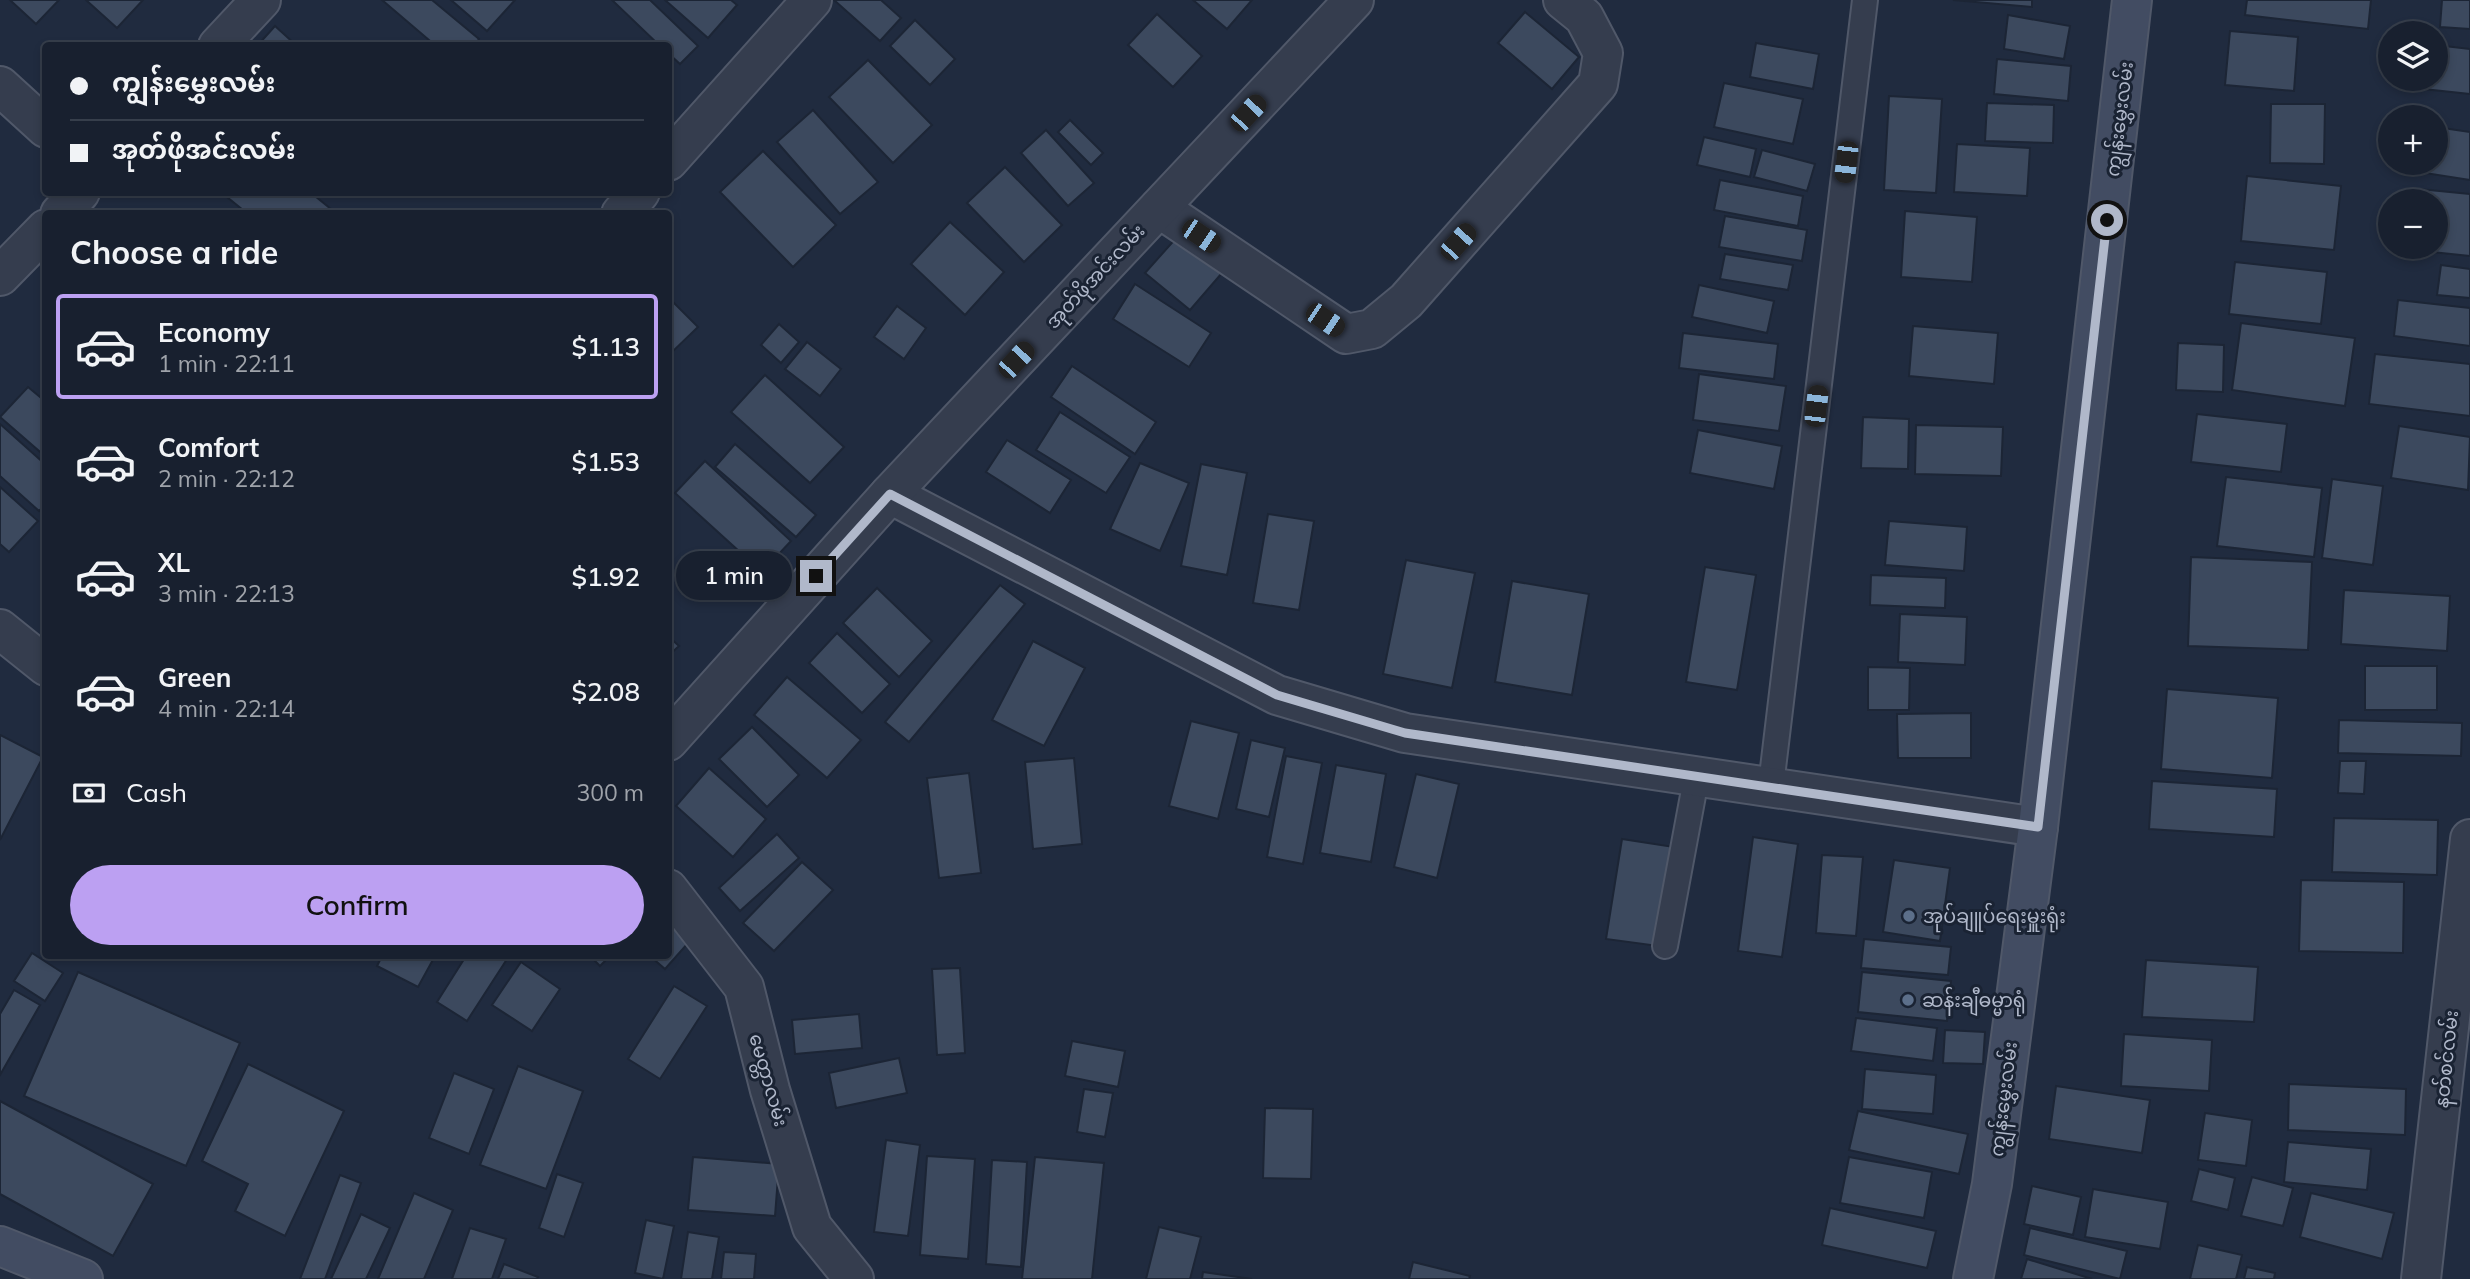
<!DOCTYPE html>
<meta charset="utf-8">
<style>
body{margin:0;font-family:Mulish,"Noto Sans Myanmar",sans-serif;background:#252d3b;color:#f1f3f6;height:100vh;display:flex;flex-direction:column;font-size:26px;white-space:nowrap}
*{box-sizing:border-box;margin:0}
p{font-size:23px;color:#9fa3aa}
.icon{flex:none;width:38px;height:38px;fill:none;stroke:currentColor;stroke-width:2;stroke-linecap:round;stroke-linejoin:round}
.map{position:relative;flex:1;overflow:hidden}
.drawer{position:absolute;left:42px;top:210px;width:630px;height:749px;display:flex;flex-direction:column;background:#18202f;border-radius:7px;box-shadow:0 4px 10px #0003,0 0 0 2px #363e4b}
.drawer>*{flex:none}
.hud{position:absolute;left:42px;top:42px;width:630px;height:154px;border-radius:7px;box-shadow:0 4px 10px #0003,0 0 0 2px #363e4b;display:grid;align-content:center;height:154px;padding:0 28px;background:#18202f}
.buttons{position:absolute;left:2378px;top:21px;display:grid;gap:14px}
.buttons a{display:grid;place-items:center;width:70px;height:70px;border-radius:50%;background:#18202f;box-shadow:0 4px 10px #0003,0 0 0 2px #363e4b;font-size:35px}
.end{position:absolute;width:32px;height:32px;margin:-16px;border:9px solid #b0b8ca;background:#111;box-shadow:0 0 0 4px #111}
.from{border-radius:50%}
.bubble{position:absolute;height:49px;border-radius:24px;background:#18202f;box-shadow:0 4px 10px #0003,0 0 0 2px #363e4b;font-size:23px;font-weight:600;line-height:49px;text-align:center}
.car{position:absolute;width:21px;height:42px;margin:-21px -10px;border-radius:9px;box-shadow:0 0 5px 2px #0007;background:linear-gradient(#222 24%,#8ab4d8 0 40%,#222 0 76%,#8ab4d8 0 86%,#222 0)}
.hud b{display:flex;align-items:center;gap:24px;height:66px;font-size:26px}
.hud b+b{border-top:2px solid #363e4b}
.hud i{width:18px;height:18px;background:#f1f3f6}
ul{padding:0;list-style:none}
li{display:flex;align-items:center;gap:21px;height:105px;margin:0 14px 10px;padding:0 14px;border:4px solid transparent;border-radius:7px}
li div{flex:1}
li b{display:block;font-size:26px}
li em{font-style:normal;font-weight:600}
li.on{border-color:#bca0f2}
li>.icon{width:63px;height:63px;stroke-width:1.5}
h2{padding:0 28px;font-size:32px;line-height:84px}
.pay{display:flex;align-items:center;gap:18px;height:77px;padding:0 28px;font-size:26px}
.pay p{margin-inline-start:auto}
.primary-button{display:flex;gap:14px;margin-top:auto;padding:14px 28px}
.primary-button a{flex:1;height:80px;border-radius:42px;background:#bca0f2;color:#111;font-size:28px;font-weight:600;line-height:80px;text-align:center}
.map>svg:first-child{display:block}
.building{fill:#3c495e;stroke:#1c2535;stroke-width:2}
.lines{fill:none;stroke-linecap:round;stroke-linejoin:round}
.lane-casing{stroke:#505869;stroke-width:28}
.street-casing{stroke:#505869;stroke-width:42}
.secondary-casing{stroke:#505869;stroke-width:42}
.lane{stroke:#353d4e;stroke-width:24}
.street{stroke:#353d4e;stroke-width:38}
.secondary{stroke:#424c62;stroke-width:38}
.route{stroke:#b0b8ca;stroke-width:9}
.service-dot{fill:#5c6f8a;stroke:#1a2333;stroke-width:2.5}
.labels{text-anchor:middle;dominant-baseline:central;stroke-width:6;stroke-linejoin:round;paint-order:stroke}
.street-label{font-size:19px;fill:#b0b8ca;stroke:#1a2333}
.poi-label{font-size:19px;fill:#b0b8ca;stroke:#1a2333;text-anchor:start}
</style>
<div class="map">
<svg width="2470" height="1279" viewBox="0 0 2470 1279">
<rect width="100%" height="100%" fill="#202b3f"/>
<g class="building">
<polygon points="10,0 59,0 36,24"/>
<polygon points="86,0 143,0 117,28"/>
<polygon points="382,0 432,0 479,39 474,46 436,46"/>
<polygon points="451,0 515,0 487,31"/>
<polygon points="612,0 650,0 698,46 680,64 668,53 668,46 660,46"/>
<polygon points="665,0 731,0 737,5 708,38"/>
<polygon points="834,0 881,0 901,18 880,41"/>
<polygon points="1193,0 1252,0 1227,29"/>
<polygon points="1953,0 2032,0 2032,7"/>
<polygon points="2247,0 2371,0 2368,29 2245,15"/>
<polygon points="2442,0 2470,0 2470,29 2440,27"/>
<polygon points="1525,12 1579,57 1552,89 1498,43"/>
<polygon points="1157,14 1202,56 1173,87 1128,45"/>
<polygon points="2008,15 2070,26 2064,59 2004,49"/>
<polygon points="915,20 955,59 930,85 890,46"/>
<polygon points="275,26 297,46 257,46"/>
<polygon points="2230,31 2298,37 2294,91 2225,85"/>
<polygon points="1756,43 1819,54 1813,89 1750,77"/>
<polygon points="2436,45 2470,49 2470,94 2405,87 2406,79 2436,79"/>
<polygon points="1997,59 2071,66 2068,101 1994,94"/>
<polygon points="868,60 932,125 893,163 829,97"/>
<polygon points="1724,83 1803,99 1793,144 1714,127"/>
<polygon points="1889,96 1942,99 1936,193 1884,190"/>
<polygon points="1987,103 2054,105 2053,143 1985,141"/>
<polygon points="2271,104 2325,104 2324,164 2270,163"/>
<polygon points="813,110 878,182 840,214 777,142"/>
<polygon points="1070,120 1103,153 1091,165 1058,132"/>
<polygon points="2436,127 2470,132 2470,180 2425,173 2427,163 2436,163"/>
<polygon points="1046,130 1094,183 1068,206 1021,153"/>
<polygon points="1704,137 1756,149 1750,177 1697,165"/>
<polygon points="1957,144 2030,148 2027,196 1954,192"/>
<polygon points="1762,150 1815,164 1807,191 1754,177"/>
<polygon points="763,151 836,225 793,267 720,192"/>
<polygon points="1005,167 1062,225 1024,262 967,203"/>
<polygon points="2247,176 2341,186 2334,250 2241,241"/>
<polygon points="1720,180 1803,196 1798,226 1714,210"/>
<polygon points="2419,189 2470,194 2470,256 2413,250 2413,247 2436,247 2436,201 2418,201"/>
<polygon points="310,192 337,214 248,214 222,193"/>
<polygon points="1905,211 1977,217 1972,282 1901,277"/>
<polygon points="1725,216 1807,230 1802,261 1719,247"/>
<polygon points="950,222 1004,272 965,315 911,264"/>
<polygon points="1178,236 1222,273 1190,310 1145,273"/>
<polygon points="1725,254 1793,265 1788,290 1720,279"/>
<polygon points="2235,262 2327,272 2321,324 2229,314"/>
<polygon points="2441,265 2470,269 2470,298 2437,295"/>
<polygon points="1135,284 1211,333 1189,367 1113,319"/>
<polygon points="1699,285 1774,301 1767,333 1692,317"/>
<polygon points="668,297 698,327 668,356"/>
<polygon points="2398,300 2470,308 2470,346 2394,336"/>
<polygon points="897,306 926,328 904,359 874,337"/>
<polygon points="2241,323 2355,338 2345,406 2232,390"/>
<polygon points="779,324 799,342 781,363 761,345"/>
<polygon points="1913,326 1998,333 1994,384 1909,376"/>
<polygon points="1683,333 1778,344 1774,379 1679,368"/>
<polygon points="807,342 841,369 820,396 785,369"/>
<polygon points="2178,343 2224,345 2223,392 2176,390"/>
<polygon points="2375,354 2470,364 2470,416 2369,404"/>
<polygon points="1072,366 1156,422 1135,454 1051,397"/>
<polygon points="1699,374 1786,386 1779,431 1693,420"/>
<polygon points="765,375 844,447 810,483 731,412"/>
<polygon points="28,387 46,402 46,457 0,417"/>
<polygon points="1060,412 1130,457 1106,493 1036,450"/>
<polygon points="2197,414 2287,424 2281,472 2191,462"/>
<polygon points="1863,417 1909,419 1908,469 1861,468"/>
<polygon points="0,424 46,465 46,504 39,511 0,476"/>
<polygon points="1916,425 2003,427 2001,476 1915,474"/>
<polygon points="2399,426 2470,437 2468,490 2391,478"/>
<polygon points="1698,430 1782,446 1774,489 1690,473"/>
<polygon points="1007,440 1071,480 1050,513 986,472"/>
<polygon points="735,444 816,515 796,537 715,467"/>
<polygon points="705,461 791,541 762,572 675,493"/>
<polygon points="1140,463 1189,483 1160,551 1110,529"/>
<polygon points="1201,464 1247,473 1227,575 1181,566"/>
<polygon points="2226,477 2322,488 2314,557 2217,546"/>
<polygon points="2332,479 2383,486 2373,565 2322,558"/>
<polygon points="0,487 38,521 9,552 0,544"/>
<polygon points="1268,514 1314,521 1299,610 1253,603"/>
<polygon points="1889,521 1967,527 1964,571 1885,565"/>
<polygon points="2191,557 2312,562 2308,650 2188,646"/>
<polygon points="1406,560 1475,573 1452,688 1383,674"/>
<polygon points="1705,567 1756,575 1737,690 1686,682"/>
<polygon points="1871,575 1946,578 1945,608 1870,605"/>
<polygon points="1512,581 1589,594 1572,695 1495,682"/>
<polygon points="1000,585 1025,604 909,742 885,722"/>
<polygon points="877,588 932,641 899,677 843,623"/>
<polygon points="2344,590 2450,596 2447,651 2341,644"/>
<polygon points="1900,614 1967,617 1965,665 1898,662"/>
<polygon points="837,633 890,684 862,713 809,663"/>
<polygon points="668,636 679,646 668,656"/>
<polygon points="1033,641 1085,668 1044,746 992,720"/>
<rect x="2365" y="666" width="72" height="44"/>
<polygon points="1868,667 1910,668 1909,710 1868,710"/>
<polygon points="787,677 861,740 827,778 754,715"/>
<polygon points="2167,689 2278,698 2272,778 2161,769"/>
<polygon points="1971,713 1971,758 1898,758 1897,714"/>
<polygon points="2339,720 2462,723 2461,756 2338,753"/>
<polygon points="1191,721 1239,733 1218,819 1169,806"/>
<polygon points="752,727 799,775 767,807 719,759"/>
<polygon points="0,735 43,757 0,840"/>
<polygon points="1251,740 1285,748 1269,817 1236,809"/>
<polygon points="1286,756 1322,763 1303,864 1267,857"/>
<polygon points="1074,758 1082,844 1033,849 1025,762"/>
<polygon points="2340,761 2366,761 2364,794 2338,793"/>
<polygon points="1336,765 1386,774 1371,862 1320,853"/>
<polygon points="709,768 766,819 733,857 676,806"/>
<polygon points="969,773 981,873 939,878 927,778"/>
<polygon points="1416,774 1459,784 1437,878 1394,867"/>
<polygon points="2152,781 2277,789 2274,837 2149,829"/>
<polygon points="2334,818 2438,820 2437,875 2332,872"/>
<polygon points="777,834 799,858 740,911 719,888"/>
<polygon points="1753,837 1798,844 1782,957 1738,951"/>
<polygon points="1622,839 1674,847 1658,946 1606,939"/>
<polygon points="1822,855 1863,857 1856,936 1816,933"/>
<polygon points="1894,860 1950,868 1940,941 1883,932"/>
<polygon points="802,862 833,890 774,951 743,923"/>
<polygon points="2301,880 2404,882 2403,953 2299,951"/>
<polygon points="668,915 697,933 665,969 650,956 668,956"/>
<polygon points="1864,939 1951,947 1948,975 1861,968"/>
<polygon points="32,953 63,973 45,1001 14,981"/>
<polygon points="382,956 435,956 418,987 377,966"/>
<polygon points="466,956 509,956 467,1021 437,1002"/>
<polygon points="590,956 610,956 600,966"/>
<polygon points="2146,960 2258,967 2254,1022 2142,1017"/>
<polygon points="521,962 560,989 532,1031 492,1005"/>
<polygon points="960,968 965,1053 937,1055 932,969"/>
<polygon points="78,972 240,1043 186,1166 24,1096"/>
<polygon points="1862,972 1951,981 1947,1021 1858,1012"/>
<polygon points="674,986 707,1006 660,1079 628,1059"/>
<polygon points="14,990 40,1005 0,1075 0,1014"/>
<polygon points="859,1014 862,1048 795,1054 792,1020"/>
<polygon points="1856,1018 1937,1028 1933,1061 1851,1051"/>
<polygon points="1945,1030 1985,1032 1983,1064 1943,1063"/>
<polygon points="2124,1034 2212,1040 2209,1091 2121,1086"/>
<polygon points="1072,1041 1125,1051 1118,1087 1065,1076"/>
<polygon points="899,1058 907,1093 836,1108 829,1073"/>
<polygon points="248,1064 344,1111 285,1236 235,1211 248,1184 202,1161"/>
<polygon points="518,1066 583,1091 546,1189 480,1165"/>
<polygon points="1865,1069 1936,1075 1933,1114 1862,1109"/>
<polygon points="454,1073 494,1089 469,1154 429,1138"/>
<polygon points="2289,1084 2406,1089 2405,1135 2288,1130"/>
<polygon points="2056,1086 2150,1100 2142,1153 2049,1139"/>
<polygon points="1084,1089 1113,1093 1105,1137 1077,1132"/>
<polygon points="0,1101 153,1184 113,1256 0,1194"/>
<polygon points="1265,1108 1313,1109 1311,1179 1263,1178"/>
<polygon points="1858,1111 1968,1134 1959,1174 1849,1150"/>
<polygon points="2205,1113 2252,1120 2246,1166 2198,1160"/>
<polygon points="886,1140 920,1145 908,1236 874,1232"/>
<polygon points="2288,1142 2371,1149 2367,1190 2284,1182"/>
<polygon points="927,1156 975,1159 968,1259 920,1255"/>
<polygon points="693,1157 779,1164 775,1216 688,1210"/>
<polygon points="1035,1157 1104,1163 1092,1279 1022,1279"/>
<polygon points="1849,1157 1932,1172 1924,1218 1840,1203"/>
<polygon points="992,1160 1027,1162 1021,1267 986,1264"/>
<polygon points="2199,1169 2235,1178 2228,1210 2191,1201"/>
<polygon points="557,1174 583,1183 564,1237 539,1228"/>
<polygon points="340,1175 361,1183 325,1279 300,1279"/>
<polygon points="2252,1177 2293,1188 2283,1226 2241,1216"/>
<polygon points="2032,1186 2081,1197 2073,1235 2024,1224"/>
<polygon points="2093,1189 2168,1202 2160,1249 2085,1237"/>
<polygon points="414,1193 453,1210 424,1279 378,1279"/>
<polygon points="2311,1193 2394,1213 2382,1259 2300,1237"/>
<polygon points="1830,1208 1936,1231 1927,1268 1822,1245"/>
<polygon points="361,1214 390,1228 366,1279 331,1279"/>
<polygon points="646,1220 674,1226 663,1279 635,1273"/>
<polygon points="1159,1227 1201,1237 1190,1279 1146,1279"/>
<polygon points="470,1228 506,1239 492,1279 452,1279"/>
<polygon points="2030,1228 2127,1251 2120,1279 2024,1255"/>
<polygon points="688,1232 719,1237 712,1279 681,1279"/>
<polygon points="2198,1245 2242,1255 2236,1279 2190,1279"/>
<polygon points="724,1252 756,1254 754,1279 721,1279"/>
<polygon points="2027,1259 2092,1279 2021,1279"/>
<polygon points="1413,1262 1470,1276 1469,1279 1409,1279"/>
<polygon points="504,1264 538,1277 537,1279 498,1279"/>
<polygon points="2247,1267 2275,1273 2274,1279 2244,1279"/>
<polygon points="1203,1272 1252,1279 1202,1279"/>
</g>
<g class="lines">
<g class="lane-casing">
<g id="lane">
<polyline points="1771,785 1865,0"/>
<polyline points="1665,946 1697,774"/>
</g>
</g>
<g class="street-casing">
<g id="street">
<polyline points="218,46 261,0"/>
<polyline points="0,86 46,128"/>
<polyline points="668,161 812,0"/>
<polyline points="1159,208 1346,334 1372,329 1406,301 1598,84 1603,53 1584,17 1563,0"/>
<polyline points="60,214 80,192"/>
<polyline points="621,214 640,192"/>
<polyline points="0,276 46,229"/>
<polyline points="890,494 1277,695 1405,733 2038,827"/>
<polyline points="0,629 46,666"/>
<polyline points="668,741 890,494 1354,0"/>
<polyline points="668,889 744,987 770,1090 812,1227 854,1279"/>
<polyline points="2421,1279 2470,839"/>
</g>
</g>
<g class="secondary-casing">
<g id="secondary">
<polyline points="0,1246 83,1279"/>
<polyline points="1973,1279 1992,1184 2038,827 2132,0"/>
</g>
</g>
<use href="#lane" class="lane"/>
<use href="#street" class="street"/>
<use href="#secondary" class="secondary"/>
</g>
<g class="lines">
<polyline class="route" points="816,576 890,494 1277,695 1405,733 2038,827 2107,220"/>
</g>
<g class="service-dot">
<circle cx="1909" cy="916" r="7"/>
<circle cx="1908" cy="1000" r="7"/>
</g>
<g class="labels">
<g class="street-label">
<text transform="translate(2119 119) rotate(-83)">ကျွန်းမွှေးလမ်း</text>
<text transform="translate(1095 276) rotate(-47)">အုတ်ဖိုအင်းလမ်း</text>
<text transform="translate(2446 1059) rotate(-84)">နတ်စင်လမ်း</text>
<text transform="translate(769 1080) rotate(74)">မေတ္တာလမ်း</text>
<text transform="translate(2003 1099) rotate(-83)">ကျွန်းမွှေးလမ်း</text>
</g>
<g class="poi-label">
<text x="1923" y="916">အုပ်ချူပ်ရေးမှူးရုံး</text>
<text x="1922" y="1000">ဆန်းချီဓမ္မာရုံ</text>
</g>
</g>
</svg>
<div class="buttons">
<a><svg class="icon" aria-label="layers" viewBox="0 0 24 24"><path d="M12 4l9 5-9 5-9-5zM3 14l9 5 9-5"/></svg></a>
<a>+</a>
<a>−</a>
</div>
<i class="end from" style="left:2107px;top:220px"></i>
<i class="end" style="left:816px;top:576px"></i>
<div class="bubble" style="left:676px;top:551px;width:116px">1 min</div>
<i class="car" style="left:1248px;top:113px;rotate:43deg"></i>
<i class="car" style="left:1846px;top:162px;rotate:187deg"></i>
<i class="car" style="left:1201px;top:236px;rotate:124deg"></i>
<i class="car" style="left:1458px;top:242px;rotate:42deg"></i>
<i class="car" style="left:1325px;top:320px;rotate:124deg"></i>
<i class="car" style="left:1016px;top:360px;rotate:43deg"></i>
<i class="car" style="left:1816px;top:406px;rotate:7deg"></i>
<div class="hud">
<b><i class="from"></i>ကျွန်းမွှေးလမ်း</b>
<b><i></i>အုတ်ဖိုအင်းလမ်း</b>
</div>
<section class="drawer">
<h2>Choose a ride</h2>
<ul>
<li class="on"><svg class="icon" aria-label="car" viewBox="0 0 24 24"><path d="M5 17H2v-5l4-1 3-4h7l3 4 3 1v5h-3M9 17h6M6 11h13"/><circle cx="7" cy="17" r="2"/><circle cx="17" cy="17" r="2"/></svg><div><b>Economy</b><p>1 min · 22:11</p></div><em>$1.13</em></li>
<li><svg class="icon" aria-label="car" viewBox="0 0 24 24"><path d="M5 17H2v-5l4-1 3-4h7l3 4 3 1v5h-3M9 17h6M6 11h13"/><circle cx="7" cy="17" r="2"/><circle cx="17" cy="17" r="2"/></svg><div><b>Comfort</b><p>2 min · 22:12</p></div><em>$1.53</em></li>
<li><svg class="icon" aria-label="car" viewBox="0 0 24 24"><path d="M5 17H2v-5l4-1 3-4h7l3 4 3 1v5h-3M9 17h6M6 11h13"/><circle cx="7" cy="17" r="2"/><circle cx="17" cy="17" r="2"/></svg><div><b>XL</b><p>3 min · 22:13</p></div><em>$1.92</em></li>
<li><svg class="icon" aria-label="car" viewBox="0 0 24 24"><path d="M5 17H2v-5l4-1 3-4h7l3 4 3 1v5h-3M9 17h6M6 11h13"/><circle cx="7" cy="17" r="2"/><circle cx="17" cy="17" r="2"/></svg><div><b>Green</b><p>4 min · 22:14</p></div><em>$2.08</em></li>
</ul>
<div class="pay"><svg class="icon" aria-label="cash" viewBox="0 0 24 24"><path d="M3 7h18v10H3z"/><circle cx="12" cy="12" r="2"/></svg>Cash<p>300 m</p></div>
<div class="primary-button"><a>Confirm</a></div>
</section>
</div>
